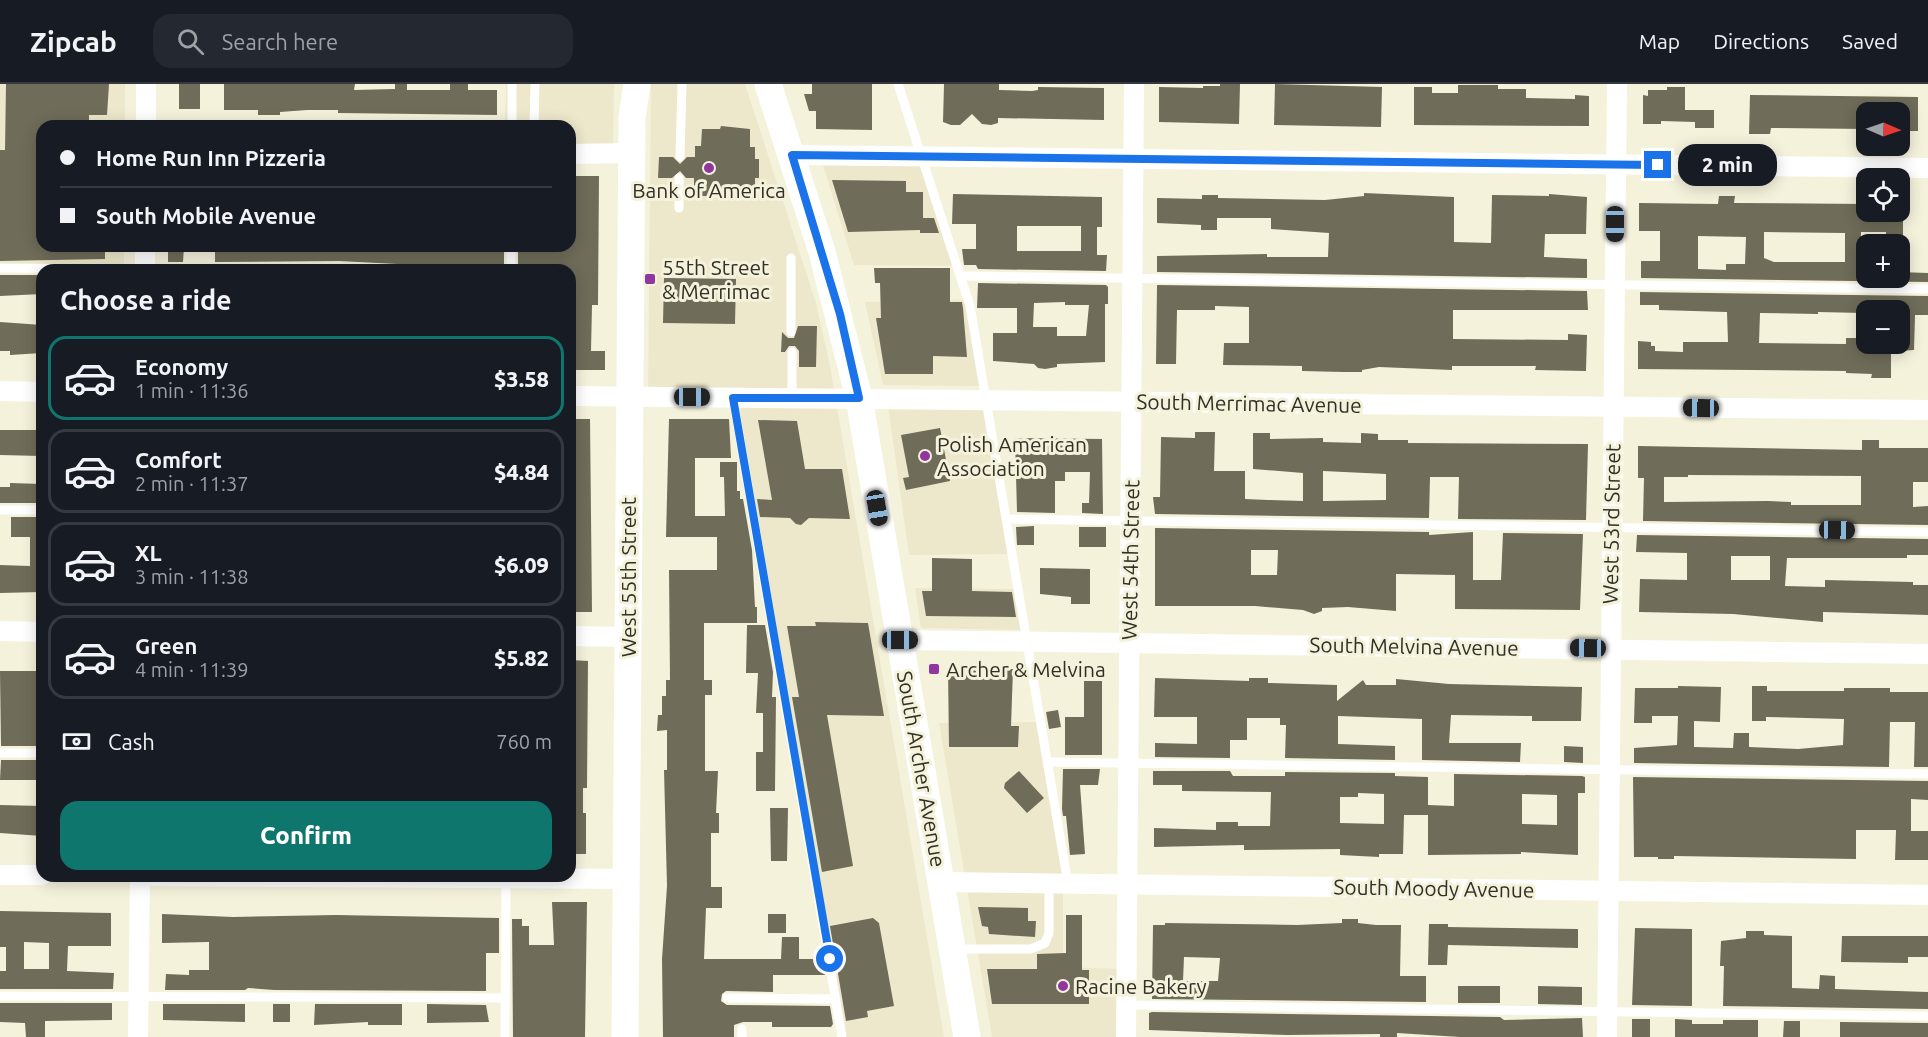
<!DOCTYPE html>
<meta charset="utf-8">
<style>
body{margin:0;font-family:Ubuntu,sans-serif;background:#242831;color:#f1f3f6;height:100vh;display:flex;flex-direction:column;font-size:22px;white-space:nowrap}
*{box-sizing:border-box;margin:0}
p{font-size:20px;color:#9ea1a6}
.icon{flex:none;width:33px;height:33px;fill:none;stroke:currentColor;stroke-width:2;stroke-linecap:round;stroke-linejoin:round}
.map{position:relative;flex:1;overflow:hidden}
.details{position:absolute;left:36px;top:180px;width:540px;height:618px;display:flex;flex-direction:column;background:#171b24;border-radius:18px;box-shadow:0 3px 15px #0003}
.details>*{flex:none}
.banner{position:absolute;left:36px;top:36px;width:540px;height:132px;border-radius:18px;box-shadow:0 3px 15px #0003;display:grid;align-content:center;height:132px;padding:0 24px;background:#171b24}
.needle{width:39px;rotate:92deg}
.controls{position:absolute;left:1856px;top:18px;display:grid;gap:12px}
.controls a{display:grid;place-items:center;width:54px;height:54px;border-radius:12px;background:#171b24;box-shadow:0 3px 15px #0003;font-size:30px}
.end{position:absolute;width:27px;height:27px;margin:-14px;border:8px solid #1a73e8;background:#fff;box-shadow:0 0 0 3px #fff}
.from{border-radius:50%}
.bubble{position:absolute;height:42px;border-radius:18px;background:#171b24;box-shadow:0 3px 15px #0003;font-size:20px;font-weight:800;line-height:42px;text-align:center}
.car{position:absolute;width:18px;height:36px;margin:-18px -9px;border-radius:8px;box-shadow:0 0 4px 2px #0007;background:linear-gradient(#222 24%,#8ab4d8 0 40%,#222 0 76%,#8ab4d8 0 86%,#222 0)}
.banner b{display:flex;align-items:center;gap:21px;height:57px;font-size:22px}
.banner b+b{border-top:2px solid #363941}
.banner i{width:15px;height:15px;background:#f1f3f6}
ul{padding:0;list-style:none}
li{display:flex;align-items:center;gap:18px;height:84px;margin:0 12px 9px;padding:0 12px;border:3px solid #363941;border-radius:18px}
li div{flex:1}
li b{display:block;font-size:22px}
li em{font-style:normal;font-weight:800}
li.selected{border-color:#0f766e}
li>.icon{width:54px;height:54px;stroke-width:1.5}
h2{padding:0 24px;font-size:27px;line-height:72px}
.pay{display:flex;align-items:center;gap:15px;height:66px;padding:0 24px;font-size:22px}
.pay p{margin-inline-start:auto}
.action{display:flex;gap:12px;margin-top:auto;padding:12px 24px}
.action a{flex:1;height:69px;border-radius:18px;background:#0f766e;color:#fff;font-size:24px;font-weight:800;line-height:69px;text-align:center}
header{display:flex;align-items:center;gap:36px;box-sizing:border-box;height:84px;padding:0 30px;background:#171b24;border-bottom:2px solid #363941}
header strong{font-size:28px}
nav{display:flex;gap:33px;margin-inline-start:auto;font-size:21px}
.search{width:420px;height:54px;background:#242831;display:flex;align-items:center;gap:15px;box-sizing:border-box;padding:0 21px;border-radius:18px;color:#9ea1a6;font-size:22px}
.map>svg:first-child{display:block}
.built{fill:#ede8cb}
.building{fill:#6f6c59;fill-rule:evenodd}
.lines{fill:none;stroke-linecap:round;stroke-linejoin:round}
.service{stroke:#fff;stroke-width:9}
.minor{stroke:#fff;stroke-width:20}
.secondary{stroke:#fff;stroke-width:27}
.route{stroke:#1a73e8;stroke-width:8}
.poi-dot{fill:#91359f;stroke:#f5f2dc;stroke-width:2}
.labels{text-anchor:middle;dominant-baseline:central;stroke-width:6;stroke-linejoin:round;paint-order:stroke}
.poi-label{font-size:21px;fill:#313027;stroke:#f5f2dc;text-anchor:start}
.street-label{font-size:21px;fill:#313027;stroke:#f5f2dc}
</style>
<header>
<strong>Zipcab</strong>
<div class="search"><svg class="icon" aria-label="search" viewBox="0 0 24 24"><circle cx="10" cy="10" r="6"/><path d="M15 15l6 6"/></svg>Search here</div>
<nav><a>Map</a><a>Directions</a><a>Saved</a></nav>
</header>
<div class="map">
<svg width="1928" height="953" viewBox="0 0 1928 953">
<rect width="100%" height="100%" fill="#f5f2dc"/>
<g class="built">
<polygon points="0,0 125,0 125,42 42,42 42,162 124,162 124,186 0,186"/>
<polygon points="506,0 614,0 613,72 570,71 570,42 505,42"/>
<polygon points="651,0 745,0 816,219 830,282 944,953 840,953 730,315 648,315"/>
<polygon points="823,81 923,82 956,182 854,181"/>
<polygon points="966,216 982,302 883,301 865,218"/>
<polygon points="888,322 986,324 1012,470 909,471"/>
<polygon points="915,504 1017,505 1023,546 921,544"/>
<polygon points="1039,638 1063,787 1063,883 1122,885 1121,953 992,953 939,639"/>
</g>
<g class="building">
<polygon points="6,0 109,0 107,31 89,31 89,42 42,42 42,162 105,162 105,175 0,177 0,66 5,66"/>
<rect x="179" y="0" width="21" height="25"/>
<polygon points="224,0 355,0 354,6 395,5 395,0 407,0 407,6 450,6 450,0 468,0 468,6 497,6 497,31 338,29 338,26 307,26 280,28 280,31 258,31 258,26 224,26"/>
<polygon points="812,0 872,0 872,46 816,45 816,27 809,27 804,10 812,10"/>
<polygon points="944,0 999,0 999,6 1032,7 1038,6 1038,3 1104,4 1104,36 998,34 998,39 991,41 982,40 972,30 960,41 951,41 943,38"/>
<polygon points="1220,0 1240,0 1239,40 1159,38 1159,3 1203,4 1203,2 1220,2"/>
<polygon points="1275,0 1382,3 1381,43 1274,41"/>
<polygon points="1458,1 1498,1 1498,5 1526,5 1526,14 1575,15 1575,11 1589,12 1589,42 1414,41 1414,3 1432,3 1432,9 1458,9"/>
<polygon points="1667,3 1685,3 1685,26 1714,26 1714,44 1695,44 1695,38 1661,37 1661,40 1643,40 1643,11 1648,12 1648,6 1667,6"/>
<polygon points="1750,11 1918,13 1918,47 1902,47 1902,28 1866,28 1866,45 1771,44 1770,50 1749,50"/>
<polygon points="721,42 750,45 750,63 755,63 755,75 759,75 759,94 755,94 755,106 749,106 749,112 702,112 702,105 694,105 694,94 686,94 680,87 672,94 658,94 659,73 673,73 680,80 687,73 695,73 695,62 701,62 702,45 720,45"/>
<polygon points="570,92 599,92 598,221 592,221 591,267 605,267 605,286 570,286 570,186 518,186 518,162 570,162"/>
<polygon points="832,96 906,97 906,108 923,108 923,134 934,134 939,149 920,149 920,146 848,148"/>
<polygon points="1364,109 1454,113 1454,158 1491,159 1492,111 1549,112 1549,110 1587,113 1586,150 1545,150 1544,173 1587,175 1587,194 1157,188 1157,172 1267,170 1267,173 1328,173 1329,149 1271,145 1271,134 1217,134 1217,146 1201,146 1201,141 1157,139 1157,114 1202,115 1202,111 1218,111 1218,114 1325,116 1364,112"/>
<path d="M953,110L1102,113V143H1097V171H1107L1106,187L978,185L976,181H964L962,165H976V140H952ZM1017,142H1081V167H1017Z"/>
<path d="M1719,112H1735L1734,119L1866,120V128H1903V152H1886V148H1861L1860,178H1866V194H1899V188L1928,189V198L1641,194V177H1660V147H1639V119L1718,120ZM1764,148L1845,149V178H1774L1764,174ZM1698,152L1746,153L1745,180H1726V186L1698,185Z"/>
<polygon points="215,162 504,163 504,180 436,182 339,177 215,178"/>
<polygon points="168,163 184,163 183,178 168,178"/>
<polygon points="874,184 950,184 950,218 962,218 963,224 967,273 933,272 933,290 885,290 876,234 881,234 880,199 875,199"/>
<polygon points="0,191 42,191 42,210 0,212"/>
<polygon points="664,194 736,195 735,240 663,239"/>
<path d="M978,199L1106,201L1108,203V220H1105V278L1057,280V283L1045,285L1038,284L1034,280L993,277V249H1017V224H977ZM1065,218V221H1089L1086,252H1057V243H1033L1034,219Z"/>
<polygon points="1157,201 1587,207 1588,226 1453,226 1453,255 1568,256 1568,250 1587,251 1586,287 1535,286 1536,282 1452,282 1452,286 1379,283 1362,286 1362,288 1343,288 1302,287 1302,282 1223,281 1224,259 1249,259 1249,223 1215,222 1215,226 1177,226 1176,280 1156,280"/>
<polygon points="1640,208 1928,212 1928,231 1915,231 1914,266 1899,267 1899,226 1863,226 1863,229 1818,228 1818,230 1760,229 1759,259 1846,260 1846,254 1866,254 1866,260 1891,260 1891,294 1871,294 1872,290 1846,289 1846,287 1638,285 1638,257 1651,258 1651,262 1655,262 1655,267 1683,268 1683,258 1728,258 1727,228 1659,226 1659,221 1640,221"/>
<polygon points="0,238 42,241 42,269 10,271 10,267 0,267"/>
<polygon points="798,242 817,242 816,283 799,283 799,267 795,262 789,262 785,268 781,268 782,248 788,254 794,254"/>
<polygon points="570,335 590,335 592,528 570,528"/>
<polygon points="669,335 729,335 731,374 695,374 695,432 725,432 724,393 720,393 720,378 737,378 737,407 740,407 740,415 743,415 752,466 755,523 757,523 757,539 704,539 704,596 712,596 712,611 705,611 705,687 718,687 716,729 719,729 719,749 711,749 711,803 722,803 722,824 706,824 704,875 781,875 782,853 799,853 799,875 822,875 825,891 773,891 773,908 726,907 722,910 721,917 727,921 830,922 833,940 831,943 772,943 772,938 743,938 734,941 734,953 663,953 662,875 667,802 664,686 667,686 667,646 657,647 658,631 662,631 662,612 666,612 666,596 670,596 669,486 717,486 717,453 666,453"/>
<polygon points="758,336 797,337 805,385 842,385 850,435 809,434 801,441 796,440 790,434 760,433 757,415 772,416"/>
<polygon points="940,344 950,397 906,406 903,394 909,393 901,351"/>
<polygon points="0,346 42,346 42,372 0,371"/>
<path d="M1195,348H1215L1214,387H1245V415L1268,416L1303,417V389L1253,385V349H1270V355L1323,354V358L1361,359V349L1378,350V356H1408V359L1588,360L1586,436L1458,435L1459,393H1430L1429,434L1155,430L1153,413H1160L1161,353L1195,354ZM1323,387L1386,390V416L1323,417Z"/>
<polygon points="1015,354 1102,355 1103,430 1082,429 1082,419 1089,419 1090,388 1065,388 1065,397 1055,397 1055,429 1017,428"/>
<path d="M1862,356H1879V364H1928V398H1913V423L1928,422V441L1643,437L1644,394H1638V362L1862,366ZM1688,391L1861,392V421H1791V418L1768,417L1664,418V393H1688Z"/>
<polygon points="10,399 42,400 42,419 0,419 0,403 10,403"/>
<polygon points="11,433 42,433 42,508 0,509 0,481 30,482 30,453 11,453"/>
<polygon points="1034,442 1034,461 1017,461 1016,443"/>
<rect x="1079" y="443" width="27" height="20"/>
<path d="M1155,444L1429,448V451L1473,448V496H1501L1503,449L1583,450L1580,526L1455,525V491L1396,490V527L1348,523L1322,524V527L1314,530L1303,526L1255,522H1155ZM1251,466H1278L1277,491H1251Z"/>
<path d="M1637,451L1928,455V471H1907V474H1787L1785,502L1825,503V496L1913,498V501H1928V531L1823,528V538L1733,530L1639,528L1640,495L1687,496V469L1636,468ZM1731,472H1770V496H1731Z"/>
<polygon points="932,474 972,475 972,507 1012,508 1016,533 926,532 922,507 932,507"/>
<polygon points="1040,484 1090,485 1090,520 1071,520 1071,513 1040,510"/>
<polygon points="815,538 868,539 884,632 827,631 853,782 822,788 792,613 799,613 787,542 816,542"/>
<polygon points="747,541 765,541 773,588 772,613 776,613 775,707 756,707 756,668 763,668 763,629 756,629 758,589 746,589"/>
<polygon points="570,576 588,577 587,704 583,704 583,729 586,729 586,770 570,770"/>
<polygon points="948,584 1013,585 1011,642 1019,642 1018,663 949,663"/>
<polygon points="0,587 42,587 42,662 1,662"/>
<polygon points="1155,594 1249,597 1249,594 1268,594 1268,599 1337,601 1337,617 1363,596 1366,601 1396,601 1396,595 1449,600 1582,603 1581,637 1532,637 1532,632 1451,631 1449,659 1521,659 1520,678 1422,676 1422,635 1338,632 1338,660 1395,662 1395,676 1285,674 1286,641 1280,641 1280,634 1247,634 1247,656 1230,656 1230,674 1155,673 1155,659 1197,660 1197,633 1154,633"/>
<polygon points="1084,597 1102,597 1102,671 1065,671 1065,633 1084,633"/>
<polygon points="1678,602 1721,603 1720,638 1694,637 1694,663 1733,664 1734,649 1749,649 1749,663 1798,665 1843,661 1844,635 1766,633 1766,637 1752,637 1752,602 1767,602 1767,607 1844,607 1844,604 1890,604 1890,608 1928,608 1928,683 1914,683 1915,638 1890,638 1889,683 1634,679 1634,664 1677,661 1678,632 1652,632 1652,639 1634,639 1635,604 1678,604"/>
<polygon points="1058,626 1061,643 1049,645 1046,628"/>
<polygon points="1564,662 1583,663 1583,679 1564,678"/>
<polygon points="1,676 42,676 42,696 0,696"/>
<polygon points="1063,685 1100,685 1098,701 1080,701 1085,770 1070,771 1066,732 1063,732 1062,725"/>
<polygon points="1019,687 1044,714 1027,729 1004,704 1005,699"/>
<path d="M1153,687H1230L1233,692H1285V688L1395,689V692L1428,693V721L1454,722V690L1582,692L1585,693V709H1578V771L1521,768V770L1428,771V731H1404L1403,770H1379V773L1340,771V765L1244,766V761L1154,763V744L1216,746V738H1238V742H1270L1271,708L1182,707V701H1153ZM1358,709L1384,710V740L1340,739V713H1358ZM1522,710L1557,711V741L1522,740Z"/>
<polygon points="1633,693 1928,697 1928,716 1911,715 1911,747 1928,747 1928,776 1895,776 1896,746 1856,746 1856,775 1674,772 1674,775 1658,775 1658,773 1634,773"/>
<polygon points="0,721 42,722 42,752 0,749"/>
<polygon points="770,724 788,724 787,777 771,777"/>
<polygon points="552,818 587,818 585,953 513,953 512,835 522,835 522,842 529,842 529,861 554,861"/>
<polygon points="978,823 1028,824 1028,837 1036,837 1035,853 989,850 988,843 982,842"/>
<path d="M0,827L111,829V862H68L67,887L114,889L113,905H0V887H6V863H0ZM24,858L49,859V885H24Z"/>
<polygon points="162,830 233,833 336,831 499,834 499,869 486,869 486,907 274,906 248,904 245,906 165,906 166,890 189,891 189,886 209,886 209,858 162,859"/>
<rect x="768" y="830" width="18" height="19"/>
<polygon points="1066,831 1082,831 1082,886 1089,886 1089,920 992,920 987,885 1037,885 1037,870 1066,869"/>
<polygon points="873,834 879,839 894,922 867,927 868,933 846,937 830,842"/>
<path d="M1342,835H1358V839L1376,841H1401L1400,892H1426V918L1152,915L1153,841H1165V839L1297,841L1342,839ZM1184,873L1220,874L1218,897H1183Z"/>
<polygon points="1429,840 1448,840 1448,843 1578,845 1578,864 1448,861 1447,881 1428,881"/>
<polygon points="1635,844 1692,845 1692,922 1632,921"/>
<polygon points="1746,847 1764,847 1764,851 1792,852 1792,904 1819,905 1820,891 1835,892 1835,905 1928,908 1928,925 1723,922 1724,882 1720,882 1721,857 1746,854"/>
<polygon points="1842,852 1928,852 1928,873 1908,873 1908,879 1841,878"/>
<rect x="1458" y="902" width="42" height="17"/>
<polygon points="1538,902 1582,903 1582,921 1538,920"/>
<polygon points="0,919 112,919 112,936 45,937 45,953 26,953 25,939 0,938"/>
<polygon points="163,920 245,920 245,938 163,936"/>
<rect x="273" y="920" width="17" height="18"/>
<polygon points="315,920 402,920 402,941 368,941 368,938 314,941"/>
<polygon points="427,920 486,921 489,938 427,939"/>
<polygon points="1152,928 1500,933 1504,936 1582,934 1583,953 1460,953 1397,949 1397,953 1380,953 1380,950 1287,951 1149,946 1149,929"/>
<rect x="1632" y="935" width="18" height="18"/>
<polygon points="1675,935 1692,936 1692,940 1723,940 1723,936 1758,936 1758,953 1675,953"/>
<polygon points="1784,937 1800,937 1800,953 1783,953"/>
<polygon points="1840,938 1928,939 1928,953 1840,953"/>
</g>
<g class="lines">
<g class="service">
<polyline points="898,0 970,222 1068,800"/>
<polyline points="512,42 512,0"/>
<polyline points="534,42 535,0"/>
<polyline points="680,73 682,0"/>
<polyline points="679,94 679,124"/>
<polyline points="791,174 791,248"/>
<polyline points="0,184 267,186"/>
<polyline points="511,186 511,162"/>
<polyline points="962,192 1928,205"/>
<polyline points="792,268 792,314"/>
<polyline points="733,314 842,953"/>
<polyline points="0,426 42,426"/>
<polyline points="1007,435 1928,448"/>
<polyline points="0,669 42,669"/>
<polyline points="1048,678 1928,690"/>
<polyline points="955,865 1031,865 1045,859 1049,849 1049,800"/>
<polyline points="0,912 505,914"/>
<polyline points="727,914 836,915"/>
<polyline points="1126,921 1928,932"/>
<polyline points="505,953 506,793"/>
<polyline points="742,953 742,945"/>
</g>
<g class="minor">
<polyline points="146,42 146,0"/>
<polyline points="570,70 632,69"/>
<polyline points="792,71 1928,84"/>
<polyline points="145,186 145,162"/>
<polyline points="0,307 42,308"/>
<polyline points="570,312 1928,326"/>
<polyline points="0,547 42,548"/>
<polyline points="570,552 628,553"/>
<polyline points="900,556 1928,570"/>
<polyline points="0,791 42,791"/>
<polyline points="153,792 626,795"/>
<polyline points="941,798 1928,811"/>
<polyline points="138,953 140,792"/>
<polyline points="1126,953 1134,0"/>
<polyline points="1607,953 1617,0"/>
</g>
<g class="secondary">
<polyline points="768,0 822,168 859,314 967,953"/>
<polyline points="625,953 632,33 637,0"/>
</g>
</g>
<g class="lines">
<polyline class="route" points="830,875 733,314 859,314 840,230 792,71 1658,81"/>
</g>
<g class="poi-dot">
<circle cx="709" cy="84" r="6"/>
<rect x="644" y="189" width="12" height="12" rx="3"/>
<circle cx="925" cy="372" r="6"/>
<rect x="928" y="579" width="12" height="12" rx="3"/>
<circle cx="1063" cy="902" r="6"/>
</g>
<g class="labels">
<g class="poi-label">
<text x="709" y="106" text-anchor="middle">Bank of America</text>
<text x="662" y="183">55th Street<tspan x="662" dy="24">&amp; Merrimac</tspan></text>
<text x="937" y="360">Polish American<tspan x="937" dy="24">Association</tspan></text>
<text x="946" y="585">Archer &amp; Melvina</text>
<text x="1075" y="902">Racine Bakery</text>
</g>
<g class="street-label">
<text transform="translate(1249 319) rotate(1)">South Merrimac Avenue</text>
<text transform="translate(1611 440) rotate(-89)">West 53rd Street</text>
<text transform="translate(1130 476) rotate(-89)">West 54th Street</text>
<text transform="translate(628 493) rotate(-90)">West 55th Street</text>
<text transform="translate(1414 562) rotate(1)">South Melvina Avenue</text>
<text transform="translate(922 685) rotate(80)">South Archer Avenue</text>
<text transform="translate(1434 804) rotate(1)">South Moody Avenue</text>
</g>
</g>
</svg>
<div class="controls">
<a><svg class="needle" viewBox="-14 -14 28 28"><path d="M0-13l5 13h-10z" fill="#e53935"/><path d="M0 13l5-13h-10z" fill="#9ea1a6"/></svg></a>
<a><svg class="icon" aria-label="locate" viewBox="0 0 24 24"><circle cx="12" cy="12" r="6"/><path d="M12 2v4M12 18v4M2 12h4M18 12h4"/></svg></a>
<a>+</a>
<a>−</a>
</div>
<i class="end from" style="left:830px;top:875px"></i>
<i class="end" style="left:1658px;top:81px"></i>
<div class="bubble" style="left:1678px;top:60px;width:99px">2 min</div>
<i class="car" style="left:1615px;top:140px;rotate:180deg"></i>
<i class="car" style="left:692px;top:313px;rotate:90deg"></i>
<i class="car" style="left:1701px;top:324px;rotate:271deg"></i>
<i class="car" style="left:877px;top:424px;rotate:170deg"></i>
<i class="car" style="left:1837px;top:446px;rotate:91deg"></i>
<i class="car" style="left:900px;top:556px;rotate:90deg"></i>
<i class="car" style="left:1588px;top:564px;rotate:271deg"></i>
<div class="banner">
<b><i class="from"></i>Home Run Inn Pizzeria</b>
<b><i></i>South Mobile Avenue</b>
</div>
<section class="details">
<h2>Choose a ride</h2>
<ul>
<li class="selected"><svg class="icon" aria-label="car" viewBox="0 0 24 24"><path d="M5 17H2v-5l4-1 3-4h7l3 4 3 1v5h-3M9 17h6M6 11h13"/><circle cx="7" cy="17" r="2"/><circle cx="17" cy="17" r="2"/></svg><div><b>Economy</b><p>1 min · 11:36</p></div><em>$3.58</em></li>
<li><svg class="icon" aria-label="car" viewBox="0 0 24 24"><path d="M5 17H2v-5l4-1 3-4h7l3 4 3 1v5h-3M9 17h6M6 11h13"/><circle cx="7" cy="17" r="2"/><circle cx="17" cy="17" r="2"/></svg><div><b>Comfort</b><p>2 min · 11:37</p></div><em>$4.84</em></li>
<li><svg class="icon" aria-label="car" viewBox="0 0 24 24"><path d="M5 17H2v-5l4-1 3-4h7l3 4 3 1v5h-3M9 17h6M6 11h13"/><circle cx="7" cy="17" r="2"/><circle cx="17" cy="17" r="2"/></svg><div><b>XL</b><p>3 min · 11:38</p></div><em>$6.09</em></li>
<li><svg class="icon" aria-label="car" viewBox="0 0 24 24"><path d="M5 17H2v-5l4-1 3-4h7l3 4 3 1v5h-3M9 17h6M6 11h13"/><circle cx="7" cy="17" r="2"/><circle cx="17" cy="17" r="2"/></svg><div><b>Green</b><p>4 min · 11:39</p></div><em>$5.82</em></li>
</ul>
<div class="pay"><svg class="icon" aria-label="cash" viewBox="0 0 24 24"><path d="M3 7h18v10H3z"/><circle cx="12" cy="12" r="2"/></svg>Cash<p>760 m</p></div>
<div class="action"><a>Confirm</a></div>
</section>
</div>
